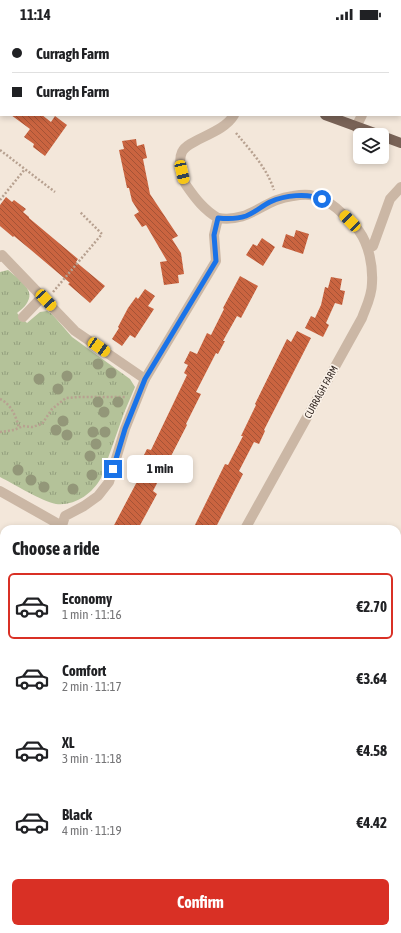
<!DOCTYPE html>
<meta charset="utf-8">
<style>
body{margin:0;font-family:"Asap Condensed",sans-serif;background:#f6f6f6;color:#202124;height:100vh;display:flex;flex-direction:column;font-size:15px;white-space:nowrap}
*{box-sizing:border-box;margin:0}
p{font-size:13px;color:#757577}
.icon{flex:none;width:22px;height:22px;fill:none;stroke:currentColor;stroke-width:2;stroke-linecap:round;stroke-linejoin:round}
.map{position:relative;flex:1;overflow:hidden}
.details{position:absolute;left:0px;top:497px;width:401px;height:408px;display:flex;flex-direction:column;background:#fff;border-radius:12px 12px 0 0;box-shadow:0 2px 6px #0003}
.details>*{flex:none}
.hud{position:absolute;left:0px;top:0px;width:401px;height:88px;box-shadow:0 2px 6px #0003;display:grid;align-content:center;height:88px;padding:0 12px;background:#fff}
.controls{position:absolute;left:353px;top:100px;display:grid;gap:8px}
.controls a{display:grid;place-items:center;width:36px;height:36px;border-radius:6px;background:#fff;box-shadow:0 2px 6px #0003;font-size:20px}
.end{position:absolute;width:18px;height:18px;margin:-9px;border:5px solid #1a73e8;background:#fff;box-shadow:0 0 0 2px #fff}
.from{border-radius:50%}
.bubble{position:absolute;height:28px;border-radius:6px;background:#fff;box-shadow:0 2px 6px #0003;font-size:13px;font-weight:700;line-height:28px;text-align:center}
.car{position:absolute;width:12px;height:24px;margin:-12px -6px;border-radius:5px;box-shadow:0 0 3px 1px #0007;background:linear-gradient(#f5c518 24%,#345 0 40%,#f5c518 0 76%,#345 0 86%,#f5c518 0)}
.hud b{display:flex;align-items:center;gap:14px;height:38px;font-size:15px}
.hud b+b{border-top:1px solid #e0e0e0}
.hud i{width:10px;height:10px;background:#202124}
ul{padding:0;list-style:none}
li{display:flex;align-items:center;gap:12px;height:66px;margin:0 8px 6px;padding:0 4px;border:2px solid transparent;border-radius:6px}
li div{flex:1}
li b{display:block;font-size:15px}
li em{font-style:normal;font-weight:700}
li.on{border-color:#d93025}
li>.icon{width:36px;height:36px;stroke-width:1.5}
h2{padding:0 12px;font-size:18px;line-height:48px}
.cta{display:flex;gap:8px;margin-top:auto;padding:8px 12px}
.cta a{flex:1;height:46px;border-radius:6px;background:#d93025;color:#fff;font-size:16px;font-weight:700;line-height:46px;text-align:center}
.status{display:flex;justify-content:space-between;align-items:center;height:28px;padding:0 20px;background:#fff;direction:ltr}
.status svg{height:11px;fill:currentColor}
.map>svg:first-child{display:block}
.grass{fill:url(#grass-tufts)}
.building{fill:url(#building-back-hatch)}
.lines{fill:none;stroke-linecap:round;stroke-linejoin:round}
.path{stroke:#b7a190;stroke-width:2.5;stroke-dasharray:2 2;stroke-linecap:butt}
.minor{stroke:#cbb7a5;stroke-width:10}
.major{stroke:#796357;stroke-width:10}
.tree{fill:#939779}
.route{stroke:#1a73e8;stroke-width:5}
.labels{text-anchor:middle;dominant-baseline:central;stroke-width:3.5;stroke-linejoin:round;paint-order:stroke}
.street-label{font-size:10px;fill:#372c27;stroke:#faf1e7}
</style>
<div class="status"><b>11:14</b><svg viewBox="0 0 49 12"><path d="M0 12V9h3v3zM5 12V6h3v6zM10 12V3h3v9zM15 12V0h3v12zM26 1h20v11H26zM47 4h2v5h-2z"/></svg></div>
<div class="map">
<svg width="401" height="905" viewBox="0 0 401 905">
<defs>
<pattern id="grass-tufts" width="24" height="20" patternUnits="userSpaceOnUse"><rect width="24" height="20" fill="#b4c299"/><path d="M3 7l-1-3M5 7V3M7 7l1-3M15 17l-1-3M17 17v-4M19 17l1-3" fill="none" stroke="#939e7d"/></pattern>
<pattern id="building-back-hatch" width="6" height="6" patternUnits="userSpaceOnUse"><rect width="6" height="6" fill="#ca6440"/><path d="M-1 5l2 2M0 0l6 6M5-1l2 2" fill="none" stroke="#a55336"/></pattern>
</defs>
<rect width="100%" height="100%" fill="#f3e7da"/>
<path class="grass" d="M8,242C16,249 35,261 28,273C26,278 21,282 17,285L27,295L40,284L47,283L52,286L72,309L130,351L135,359L124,385L101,450C92,466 75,478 56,476C41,473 14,456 0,449V244Z"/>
<g class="building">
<polygon points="11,87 42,87 51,94 55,88 67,97 45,128 33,119 34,116 24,109 30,101"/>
<polygon points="136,111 137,118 144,116 147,130 143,131 150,166 178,208 172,211 181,225 184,246 178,247 179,255 164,257 160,234 167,233 146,197 142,199 134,187 139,184 132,173 129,160 127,160 119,122 124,121 122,113"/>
<polygon points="6,169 12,174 14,172 26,181 23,184 29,189 29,190 78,231 76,234 105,258 90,275 68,256 70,255 31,222 14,208 13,209 0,198 0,177"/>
<polygon points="296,202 309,206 303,226 282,219 286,206 294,209"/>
<polygon points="262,210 275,219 263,238 246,227 253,216 257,218"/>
<polygon points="240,248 258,258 241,290 237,288 223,313 225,313 218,326 216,325 196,364 201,366 186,396 187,397 153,463 157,466 138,501 112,501 140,448 135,445 147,421 151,422 187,347 184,345 188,337 184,335 190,323 197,326 207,305 211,307 224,281 223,280"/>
<polygon points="331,249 342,251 340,262 345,263 342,277 335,275 326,295 329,297 323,309 305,300 311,288 315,290 321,277 325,259 328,260"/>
<polygon points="145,261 155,268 148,278 154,281 135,310 130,307 122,318 112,311 119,300 118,299 128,280 136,269 138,271"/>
<polygon points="297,303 311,310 264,402 265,403 259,416 254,414 239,443 243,446 215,501 193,501 225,436 228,437 243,408 241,408 256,377 255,376 287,311 291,314"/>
</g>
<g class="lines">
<g class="path">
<path d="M236,105C250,122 267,140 274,162"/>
<polyline points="0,122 55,164"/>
<polyline points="0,172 25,141"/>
<polyline points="53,264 102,206 80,184"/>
<path d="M0,371C11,376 16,388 19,400"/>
<polyline points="0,404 14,402 23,398 32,399 42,396 52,381 66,370 79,369 125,369"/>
</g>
<g class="minor">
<polyline points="372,1 373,0"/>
<polyline points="400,1 401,1"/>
<polyline points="400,60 401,61"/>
<polyline points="356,99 362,87"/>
<path d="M218,190C251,195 263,171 293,168C299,167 308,166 314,168C325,171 336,179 344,187C349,192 355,197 359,203C369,217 373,238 372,255C372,268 366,279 362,290L245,501"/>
<polyline points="368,220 373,218 390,171 401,159"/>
<polyline points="0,229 2,227 75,303 145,351"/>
<polyline points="23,289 43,268"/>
<polyline points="0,463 62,498"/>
<path d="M61,501L65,488L84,478L98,468L109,454L125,401L145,351L216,233L214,207L218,190C204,182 195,170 186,157C183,152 182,148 181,143C180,137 179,130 182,124C188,111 223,106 234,87"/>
<polyline points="0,625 4,620"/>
<polyline points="0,799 4,801"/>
<polyline points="11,905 13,901"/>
</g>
<g class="major">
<polyline points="72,0 75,1"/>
<polyline points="325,87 380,107"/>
<polyline points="382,108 401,115"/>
</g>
</g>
<g class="tree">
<circle cx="98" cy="336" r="5.5"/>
<circle cx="111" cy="345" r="5.5"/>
<circle cx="67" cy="348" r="5.5"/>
<circle cx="39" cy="351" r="5.5"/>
<circle cx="58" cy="361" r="5.5"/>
<circle cx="98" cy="374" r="5.5"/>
<circle cx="118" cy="374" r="5.5"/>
<circle cx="104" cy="384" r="5.5"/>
<circle cx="63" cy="393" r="5.5"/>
<circle cx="56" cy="402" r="5.5"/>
<circle cx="93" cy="404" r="5.5"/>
<circle cx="105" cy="404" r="5.5"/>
<circle cx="67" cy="407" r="5.5"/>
<circle cx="96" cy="416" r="5.5"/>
<circle cx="90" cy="428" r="5.5"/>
<circle cx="18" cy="442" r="5.5"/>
<circle cx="92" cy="447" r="5.5"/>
<circle cx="31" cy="452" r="5.5"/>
<circle cx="44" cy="459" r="5.5"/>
<circle cx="73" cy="461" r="5.5"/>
</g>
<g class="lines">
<path class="route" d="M113,441L125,401L145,351L216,233L214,207L218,190C228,191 237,191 246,188C254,185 262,178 270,174C285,167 307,165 322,171"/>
</g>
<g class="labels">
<g class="street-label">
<text transform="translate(321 364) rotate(-61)">CURRAGH FARM</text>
</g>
</g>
</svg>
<div class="controls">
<a><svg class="icon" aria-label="layers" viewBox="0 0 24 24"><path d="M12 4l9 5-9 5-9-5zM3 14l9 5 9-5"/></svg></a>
</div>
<i class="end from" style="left:322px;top:171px"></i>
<i class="end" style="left:113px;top:441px"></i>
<div class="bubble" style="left:127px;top:427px;width:66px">1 min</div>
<i class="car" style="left:182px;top:144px;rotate:167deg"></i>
<i class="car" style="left:350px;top:193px;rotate:316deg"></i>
<i class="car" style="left:46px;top:272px;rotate:137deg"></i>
<i class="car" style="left:99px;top:319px;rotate:124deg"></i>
<div class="hud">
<b><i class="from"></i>Curragh Farm</b>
<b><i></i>Curragh Farm</b>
</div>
<section class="details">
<h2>Choose a ride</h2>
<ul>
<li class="on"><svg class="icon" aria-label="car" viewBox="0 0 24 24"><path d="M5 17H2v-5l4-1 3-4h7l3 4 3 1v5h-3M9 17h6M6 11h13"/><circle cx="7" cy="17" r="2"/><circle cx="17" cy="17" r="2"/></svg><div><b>Economy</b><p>1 min · 11:16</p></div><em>€2.70</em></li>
<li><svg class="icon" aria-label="car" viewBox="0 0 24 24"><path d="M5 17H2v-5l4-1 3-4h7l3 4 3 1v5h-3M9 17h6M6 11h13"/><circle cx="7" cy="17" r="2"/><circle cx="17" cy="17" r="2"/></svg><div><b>Comfort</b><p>2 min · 11:17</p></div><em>€3.64</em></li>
<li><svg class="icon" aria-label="car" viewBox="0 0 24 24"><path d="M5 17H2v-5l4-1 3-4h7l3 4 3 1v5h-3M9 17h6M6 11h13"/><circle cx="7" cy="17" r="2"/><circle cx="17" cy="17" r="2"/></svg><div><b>XL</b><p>3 min · 11:18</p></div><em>€4.58</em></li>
<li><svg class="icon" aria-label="car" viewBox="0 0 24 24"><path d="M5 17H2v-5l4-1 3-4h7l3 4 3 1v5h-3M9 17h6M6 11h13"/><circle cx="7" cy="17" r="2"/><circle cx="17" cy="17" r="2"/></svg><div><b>Black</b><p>4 min · 11:19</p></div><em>€4.42</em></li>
</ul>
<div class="cta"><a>Confirm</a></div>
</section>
</div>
